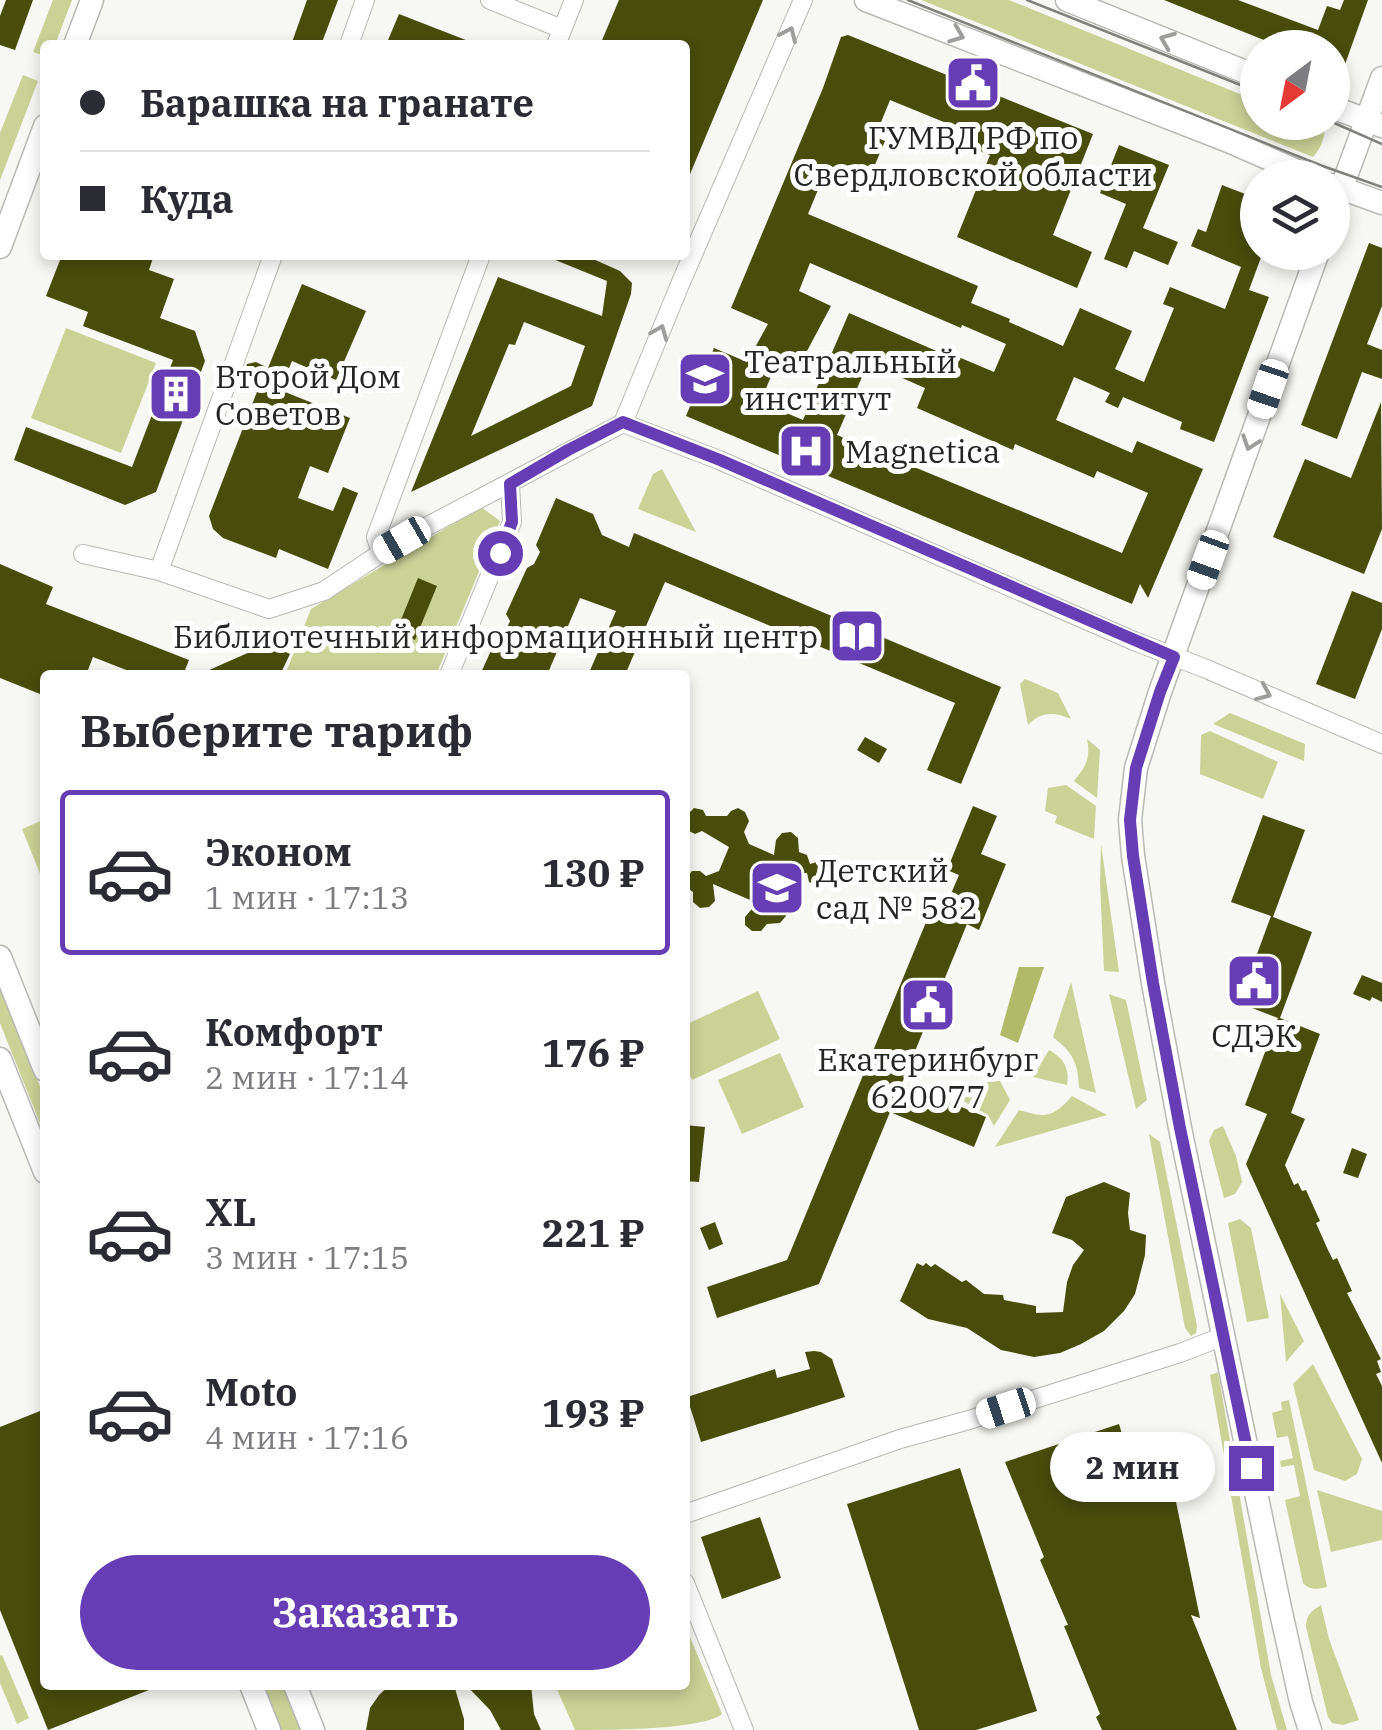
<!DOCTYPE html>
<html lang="ru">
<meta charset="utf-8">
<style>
body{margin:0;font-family:"IBM Plex Serif",serif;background:#f2f2f3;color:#2b2b33;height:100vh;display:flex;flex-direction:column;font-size:38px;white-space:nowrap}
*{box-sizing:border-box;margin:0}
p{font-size:32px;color:#7c7c81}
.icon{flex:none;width:55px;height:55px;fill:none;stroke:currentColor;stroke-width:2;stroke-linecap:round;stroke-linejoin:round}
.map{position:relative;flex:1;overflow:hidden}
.drawer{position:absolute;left:40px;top:670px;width:650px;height:1020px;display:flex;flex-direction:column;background:#fff;border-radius:10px;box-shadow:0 5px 15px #0003}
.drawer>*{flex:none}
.banner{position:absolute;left:40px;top:40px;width:650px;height:220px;border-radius:10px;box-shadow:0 5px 15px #0003;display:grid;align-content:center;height:220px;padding:0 40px;background:#fff}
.needle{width:65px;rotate:212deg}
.controls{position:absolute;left:1240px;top:30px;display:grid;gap:20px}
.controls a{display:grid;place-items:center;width:110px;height:110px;border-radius:50%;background:#fff;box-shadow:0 5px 15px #0003;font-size:50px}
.end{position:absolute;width:45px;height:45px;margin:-22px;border:12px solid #663db5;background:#fff;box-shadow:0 0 0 5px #fff}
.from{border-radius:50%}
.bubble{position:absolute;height:70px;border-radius:35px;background:#fff;box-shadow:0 5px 15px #0003;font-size:32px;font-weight:700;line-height:70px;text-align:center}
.car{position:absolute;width:30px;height:60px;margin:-30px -15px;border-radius:12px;box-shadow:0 0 8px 2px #0007;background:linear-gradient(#fff 24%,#345 0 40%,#fff 0 76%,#345 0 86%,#fff 0)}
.banner b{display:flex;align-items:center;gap:35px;height:95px;font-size:38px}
.banner b+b{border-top:2px solid #e1e1e2}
.banner i{width:25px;height:25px;background:#2b2b33}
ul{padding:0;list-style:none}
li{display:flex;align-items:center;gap:30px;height:165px;margin:0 20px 15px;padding:0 20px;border:5px solid transparent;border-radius:10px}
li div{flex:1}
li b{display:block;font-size:38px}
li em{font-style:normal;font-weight:700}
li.on{border-color:#663db5}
li>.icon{width:90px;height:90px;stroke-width:1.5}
h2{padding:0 40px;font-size:45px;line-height:120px}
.action{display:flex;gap:20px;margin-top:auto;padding:20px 40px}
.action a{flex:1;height:115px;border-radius:60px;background:#663db5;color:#fff;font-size:40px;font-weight:700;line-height:115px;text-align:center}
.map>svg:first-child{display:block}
.green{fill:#cad296}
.forest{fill:#b1ba69}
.building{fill:#484d0c;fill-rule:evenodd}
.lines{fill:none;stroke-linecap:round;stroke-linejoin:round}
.street-casing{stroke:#b8b9b4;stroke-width:20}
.secondary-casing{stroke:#b8b9b4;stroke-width:25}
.street{stroke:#fff;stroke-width:18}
.secondary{stroke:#fff;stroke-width:22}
.tram{stroke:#80817d;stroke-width:2.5}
.oneway{stroke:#9d9d9c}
.route{stroke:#663db5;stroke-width:12}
.labels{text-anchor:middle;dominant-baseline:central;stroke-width:10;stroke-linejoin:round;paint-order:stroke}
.poi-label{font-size:32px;fill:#252624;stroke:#fff;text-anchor:start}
</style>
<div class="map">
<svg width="1382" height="1730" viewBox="0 0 1382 1730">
<rect width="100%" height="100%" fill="#f7f8f3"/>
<g class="green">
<polygon points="53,0 72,0 55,45 45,45 45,56 33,52"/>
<path d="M921,0H1009L1257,101L1258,122L1312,123L1325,128C1324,140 1321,148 1313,157Z"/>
<polygon points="23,75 38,81 0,180 0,133"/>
<polygon points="66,328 156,363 121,453 31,418"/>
<polygon points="662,469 696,532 638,509 653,474"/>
<polygon points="481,507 500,521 436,675 285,675 311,609"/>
<path d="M1025,679L1058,693L1071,719C1055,712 1041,711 1028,725L1020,684Z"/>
<polygon points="1230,713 1305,744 1304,761 1213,724"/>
<polygon points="1210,731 1278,762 1263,799 1200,774 1201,735"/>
<path d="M1087,739L1100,750L1097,798L1074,781C1086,766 1091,758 1087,739Z"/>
<polygon points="1066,785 1096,806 1094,839 1055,823 1057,816 1045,811 1048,788"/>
<polygon points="45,819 45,875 41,876 22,829"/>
<polygon points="1101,844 1119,972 1104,971 1100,883"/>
<path d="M1071,982L1096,1093L1079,1088C1078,1062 1073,1053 1053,1037Z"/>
<polygon points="0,988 45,1099 45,1136 0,1023"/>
<polygon points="758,991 780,1039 692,1080 685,1064 685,1025"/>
<polygon points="1109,994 1126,1000 1147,1100 1136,1109"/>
<path d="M1049,1050C1063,1058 1070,1068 1067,1085L1033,1077Z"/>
<polygon points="780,1053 804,1107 742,1134 718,1080"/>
<polygon points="1000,1081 1010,1100 994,1126 988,1115 956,1097 964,1084"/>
<path d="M1072,1096L1107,1115L995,1147L1019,1110C1045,1118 1053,1118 1072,1096Z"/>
<polygon points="1223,1126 1236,1156 1242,1182 1235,1194 1224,1198 1209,1141 1214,1130"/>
<polygon points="1149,1134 1160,1142 1197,1326 1196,1333 1191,1336 1185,1328"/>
<polygon points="1240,1219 1251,1228 1269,1318 1247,1322 1228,1223"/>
<polygon points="1280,1294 1304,1341 1286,1362"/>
<polygon points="1313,1364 1362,1459 1357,1474 1345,1481 1314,1470 1293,1384"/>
<polygon points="1218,1372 1271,1675 1287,1730 1277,1730 1261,1668 1210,1375"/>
<path d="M1289,1400L1327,1587C1318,1589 1310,1591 1303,1583L1285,1500L1300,1496L1294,1465L1281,1467L1280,1461L1293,1458L1288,1436L1277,1438L1272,1413L1282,1410L1281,1402Z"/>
<polygon points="1317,1490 1382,1511 1382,1540 1331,1552"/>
<path d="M1321,1605L1329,1639L1359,1720L1343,1725L1332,1723L1328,1717L1306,1627C1306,1615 1311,1611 1321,1605Z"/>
<path d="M685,1625L722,1714C703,1730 607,1730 575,1730L555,1685H685Z"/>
<polygon points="2,1655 29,1718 17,1724 0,1683 0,1656"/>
<polygon points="261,1685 283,1685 301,1730 279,1730"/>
</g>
<polygon class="forest" points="1019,967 1044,967 1018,1043 1000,1035"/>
<g class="building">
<polygon points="6,0 33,0 15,50 0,45 0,16"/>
<polygon points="307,0 338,0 321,45 291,45"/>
<polygon points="619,0 763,0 685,186 685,45 600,45"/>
<polygon points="1164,0 1238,0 1318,30 1327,6 1340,10 1344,0 1368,0 1343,70 1332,66 1332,48 1284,48"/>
<polygon points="399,14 476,44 476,45 386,45"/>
<path d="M848,35L1093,134L1053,235L1092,252L1077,288L957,237L990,155L951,140L956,127L890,100L875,137L885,141L866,186L827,168L808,214L978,286L971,303L1010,319L1009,322L1063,346L1080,308L1132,331L1115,369L1144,382L1174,308L1163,304L1170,287L1225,309L1241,267L1191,246L1198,229L1206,232L1222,185L1258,199L1255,214L1258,217V252H1263L1249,290L1269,297L1214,442L1180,429L1182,422L1123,397L1118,408L1105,402L1110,393L1074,377L1056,420L1132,453L1137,441L1203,469L1148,598L1140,584L1132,604L686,416L714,348L747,362L768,324L731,308L823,88L841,37ZM810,263L961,328L962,325L1006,344L994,372L942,350L941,353L849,313L803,420L760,402L780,356L799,366L831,306L799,291ZM868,363L925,388L917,408L1013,450L1015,444L1094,478L1097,471L1148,493L1122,553L837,435Z"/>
<polygon points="1119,145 1169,165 1143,228 1178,242 1168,265 1134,251 1127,268 1104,259 1126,204 1100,193"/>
<polygon points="1369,243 1382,248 1382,306 1367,344 1382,350 1382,379 1362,372 1337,439 1301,425"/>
<polygon points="62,255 154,255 149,270 174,279 160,318 195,331 205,361 156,492 125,505 14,460 26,427 132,467 173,360 83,326 88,312 46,296"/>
<path d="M543,255H584L620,271L632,283L631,294L592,406L411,492L498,277L602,316L607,281ZM524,322L585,346L571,386L471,436L509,344L515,345Z"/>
<polygon points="302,284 366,311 336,380 292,361 280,390 350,418 328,473 310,466 298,498 333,511 343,487 358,493 328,569 279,549 276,558 223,538 213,529 209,516 260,384 245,378 244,373 247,364 256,362 268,368"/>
<polygon points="1381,402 1382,529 1364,574 1273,537 1305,459 1351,478"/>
<polygon points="556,498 593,514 602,535 629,547 634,533 1001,687 961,784 927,770 955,703 665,582 625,675 588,675 616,611 580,598 547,675 480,675 497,637 504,635 510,621 506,614 527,568 534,564 540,552 536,545"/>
<polygon points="0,564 53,587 46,604 189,660 183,675 139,675 93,657 86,675 74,675 60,670 58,675 45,675 45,696 0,678"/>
<polygon points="418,578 437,586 415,640 396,632"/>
<polygon points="1352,591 1382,603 1382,629 1355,699 1316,684"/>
<polygon points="268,644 290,654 280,675 198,675"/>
<polygon points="865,737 887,749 879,763 857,750"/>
<polygon points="973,806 997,816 981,854 1006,864 979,930 967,924 902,1083 986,1117 974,1147 890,1112 819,1284 717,1318 707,1287 787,1260 931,910 942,915 959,875 947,870"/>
<polygon points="694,808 703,810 706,816 727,816 731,811 738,808 745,812 749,821 744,832 749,844 774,855 776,840 782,833 791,832 798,838 799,852 807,855 810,864 820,861 828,864 831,874 826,883 819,886 809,882 807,873 791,874 785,868 772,873 766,888 772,902 779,902 786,907 786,916 780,923 767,924 761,931 752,931 745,925 745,917 757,903 713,884 715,901 709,907 700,908 693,902 693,892 686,887 686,878 692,871 700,871 706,876 719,871 729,847 702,831 695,834 687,830 685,817"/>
<polygon points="1263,815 1305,830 1273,917 1312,932 1280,1018 1320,1034 1291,1113 1305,1119 1285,1165 1294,1185 1298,1183 1302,1191 1306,1190 1320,1221 1316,1223 1328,1250 1333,1260 1337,1258 1352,1291 1347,1293 1381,1359 1377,1361 1381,1372 1376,1374 1382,1386 1382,1463 1246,1164 1267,1114 1245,1105 1278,1018 1239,1003 1271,916 1231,902"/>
<polygon points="1362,975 1382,983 1382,1002 1372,997 1370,1001 1353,994"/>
<polygon points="685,1125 705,1127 699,1182 685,1181"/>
<polygon points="1352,1148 1367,1154 1358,1178 1343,1173"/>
<polygon points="1104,1182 1130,1193 1128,1213 1130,1230 1146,1235 1145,1255 1135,1294 1124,1311 1104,1331 1081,1344 1060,1353 1034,1357 1001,1350 967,1328 928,1319 900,1301 917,1263 923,1266 926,1263 931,1267 935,1264 962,1282 966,1280 984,1294 1003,1295 1004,1300 1036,1306 1036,1313 1063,1312 1067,1282 1073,1265 1084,1250 1072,1240 1052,1233 1066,1197"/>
<polygon points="715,1222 723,1244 709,1250 700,1228"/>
<polygon points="814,1351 821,1352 832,1359 845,1397 701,1442 687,1397 775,1369 777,1378 810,1369 805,1352"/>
<polygon points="45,1409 45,1685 159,1686 48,1730 0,1610 0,1427"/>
<polygon points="1119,1424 1139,1491 1168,1463 1200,1618 1191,1615 1237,1730 1102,1730 1096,1717 1100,1714 1064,1626 1068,1625 1040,1560 1044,1557 1005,1462"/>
<polygon points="960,1468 1037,1711 976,1730 919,1730 847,1504"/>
<polygon points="760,1517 781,1578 722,1599 701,1537"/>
<polygon points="390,1685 454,1685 464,1719 464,1730 366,1730 370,1708 379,1695"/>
<polygon points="466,1685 531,1685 534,1714 541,1730 501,1730 490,1710"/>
</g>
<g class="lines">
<g class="street-casing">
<g id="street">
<polyline points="490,0 562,29"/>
<polyline points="349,45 365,0"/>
<polyline points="556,45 574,0"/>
<polyline points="623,423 681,282 803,0"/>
<polyline points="381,553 376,537 481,255"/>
<polyline points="83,554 159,571 269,609 324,591 381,553 424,528 623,423 719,460 1134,641 1204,668 1382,744"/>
<polyline points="159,571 273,255"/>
<polyline points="449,675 512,522 510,484"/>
<polyline points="685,1514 900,1439 969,1420 1180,1353 1224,1336"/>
<polyline points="685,1583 744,1730"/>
</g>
</g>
<g class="secondary-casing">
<g id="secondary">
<polyline points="866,0 1226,140 1313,178"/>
<polyline points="1067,0 1258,77"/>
<polyline points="75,45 92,0"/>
<polyline points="1332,107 1382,126"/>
<polyline points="1332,185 1382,203"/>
<polyline points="1332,214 1382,78"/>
<polyline points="0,247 45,126"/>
<polyline points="0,957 45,1070"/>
<polyline points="0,1059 45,1172"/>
<polyline points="251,1685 269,1730"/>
<polyline points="295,1685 313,1730"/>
<polyline points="1310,1730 1301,1702 1280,1608 1180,1128 1153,983 1133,856 1130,820 1136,768 1160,692 1318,252"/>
</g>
</g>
<use href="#street" class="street"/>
<use href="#secondary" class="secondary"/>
<g class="tram">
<polyline points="908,0 1320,165 1382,187"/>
<polyline points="1027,0 1258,92"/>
<polyline points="1332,122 1382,144"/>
</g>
</g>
<defs><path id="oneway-chevron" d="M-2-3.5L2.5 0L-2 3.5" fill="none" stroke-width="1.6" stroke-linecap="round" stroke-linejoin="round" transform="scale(2.5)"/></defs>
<g class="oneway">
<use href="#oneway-chevron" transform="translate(789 34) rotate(-66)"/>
<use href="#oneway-chevron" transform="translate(957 35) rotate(21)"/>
<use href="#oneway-chevron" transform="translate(1167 40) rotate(-158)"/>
<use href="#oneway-chevron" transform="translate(660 332) rotate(-68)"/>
<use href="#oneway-chevron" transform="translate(1250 443) rotate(109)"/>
<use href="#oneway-chevron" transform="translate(1264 693) rotate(23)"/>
</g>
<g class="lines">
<polyline class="route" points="500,553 512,522 510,484 568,450 623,422 720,460 1174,657 1160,692 1136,768 1130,820 1133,856 1153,983 1180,1128 1251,1468"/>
</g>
<defs>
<g id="civic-square" transform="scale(2.875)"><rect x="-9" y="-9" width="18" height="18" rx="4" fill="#663db5" stroke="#fff"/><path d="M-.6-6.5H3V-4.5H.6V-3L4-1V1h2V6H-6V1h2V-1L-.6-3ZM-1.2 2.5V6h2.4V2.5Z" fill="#fff"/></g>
<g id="university-square" transform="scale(2.875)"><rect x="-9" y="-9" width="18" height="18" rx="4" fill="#663db5" stroke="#fff"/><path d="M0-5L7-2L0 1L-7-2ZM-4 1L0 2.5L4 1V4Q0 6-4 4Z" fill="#fff"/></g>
<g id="building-square" transform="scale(2.875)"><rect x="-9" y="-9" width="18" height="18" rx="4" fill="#663db5" stroke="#fff"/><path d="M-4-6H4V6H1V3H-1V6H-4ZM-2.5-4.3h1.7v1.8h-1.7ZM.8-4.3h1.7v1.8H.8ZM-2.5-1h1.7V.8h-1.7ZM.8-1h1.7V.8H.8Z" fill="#fff"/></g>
<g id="hospital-square" transform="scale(2.875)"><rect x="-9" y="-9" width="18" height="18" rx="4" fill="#663db5" stroke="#fff"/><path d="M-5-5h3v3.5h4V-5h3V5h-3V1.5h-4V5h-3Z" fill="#fff"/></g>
<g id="library-square" transform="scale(2.875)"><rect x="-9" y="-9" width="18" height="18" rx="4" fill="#663db5" stroke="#fff"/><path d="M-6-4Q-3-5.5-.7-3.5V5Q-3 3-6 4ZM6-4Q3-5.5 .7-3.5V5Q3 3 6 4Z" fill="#fff"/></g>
<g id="school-square" transform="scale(2.875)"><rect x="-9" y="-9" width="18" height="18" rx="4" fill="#663db5" stroke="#fff"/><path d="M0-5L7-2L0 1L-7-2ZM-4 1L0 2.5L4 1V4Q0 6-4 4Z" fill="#fff"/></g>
</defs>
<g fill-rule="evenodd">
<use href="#civic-square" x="973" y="83"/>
<use href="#university-square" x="705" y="379"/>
<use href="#building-square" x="176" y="394"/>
<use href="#hospital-square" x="806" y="451"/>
<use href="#library-square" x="857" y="636"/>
<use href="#school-square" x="777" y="888"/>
<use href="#civic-square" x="1254" y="981"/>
<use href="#civic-square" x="928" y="1005"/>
</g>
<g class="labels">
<g class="poi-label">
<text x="973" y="137" text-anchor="middle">ГУМВД РФ по<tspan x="973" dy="37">Свердловской области</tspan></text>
<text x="744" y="361">Театральный<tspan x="744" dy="37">институт</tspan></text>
<text x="215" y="376">Второй Дом<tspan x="215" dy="37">Советов</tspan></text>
<text x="845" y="451">Magnetica</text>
<text x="818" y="636" text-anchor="end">Библиотечный информационный центр</text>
<text x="816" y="870">Детский<tspan x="816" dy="37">сад № 582</tspan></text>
<text x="1254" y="1035" text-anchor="middle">СДЭК</text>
<text x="928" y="1059" text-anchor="middle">Екатеринбург<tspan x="928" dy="37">620077</tspan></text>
</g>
</g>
</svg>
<div class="controls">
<a><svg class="needle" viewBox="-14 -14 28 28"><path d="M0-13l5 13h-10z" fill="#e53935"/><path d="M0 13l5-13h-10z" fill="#7c7c81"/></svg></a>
<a><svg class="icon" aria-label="layers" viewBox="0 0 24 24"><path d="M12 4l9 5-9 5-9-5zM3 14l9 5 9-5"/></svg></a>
</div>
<i class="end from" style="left:500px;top:553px"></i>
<i class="end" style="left:1251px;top:1468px"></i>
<div class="bubble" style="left:1050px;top:1432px;width:165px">2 мин</div>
<i class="car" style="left:1268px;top:389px;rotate:199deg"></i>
<i class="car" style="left:402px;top:540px;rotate:240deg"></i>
<i class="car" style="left:1208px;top:560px;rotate:200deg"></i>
<i class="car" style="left:1006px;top:1408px;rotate:252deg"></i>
<div class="banner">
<b><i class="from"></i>Барашка на гранате</b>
<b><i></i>Куда</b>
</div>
<section class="drawer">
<h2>Выберите тариф</h2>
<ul>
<li class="on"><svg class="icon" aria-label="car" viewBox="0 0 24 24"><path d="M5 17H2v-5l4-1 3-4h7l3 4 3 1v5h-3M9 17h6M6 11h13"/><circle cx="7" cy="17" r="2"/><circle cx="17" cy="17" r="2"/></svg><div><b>Эконом</b><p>1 мин · 17:13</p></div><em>130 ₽</em></li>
<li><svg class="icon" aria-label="car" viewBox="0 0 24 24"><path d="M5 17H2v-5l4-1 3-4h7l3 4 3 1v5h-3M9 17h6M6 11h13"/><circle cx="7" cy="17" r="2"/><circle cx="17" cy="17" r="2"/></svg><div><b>Комфорт</b><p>2 мин · 17:14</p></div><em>176 ₽</em></li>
<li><svg class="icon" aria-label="car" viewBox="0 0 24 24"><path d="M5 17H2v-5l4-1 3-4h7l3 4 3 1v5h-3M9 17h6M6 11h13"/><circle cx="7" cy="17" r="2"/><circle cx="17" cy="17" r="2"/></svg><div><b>XL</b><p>3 мин · 17:15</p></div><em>221 ₽</em></li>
<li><svg class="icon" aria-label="car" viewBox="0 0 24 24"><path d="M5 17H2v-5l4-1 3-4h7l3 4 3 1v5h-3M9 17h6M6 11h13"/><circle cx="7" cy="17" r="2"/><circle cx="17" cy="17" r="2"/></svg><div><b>Moto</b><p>4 мин · 17:16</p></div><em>193 ₽</em></li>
</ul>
<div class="action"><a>Заказать</a></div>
</section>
</div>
